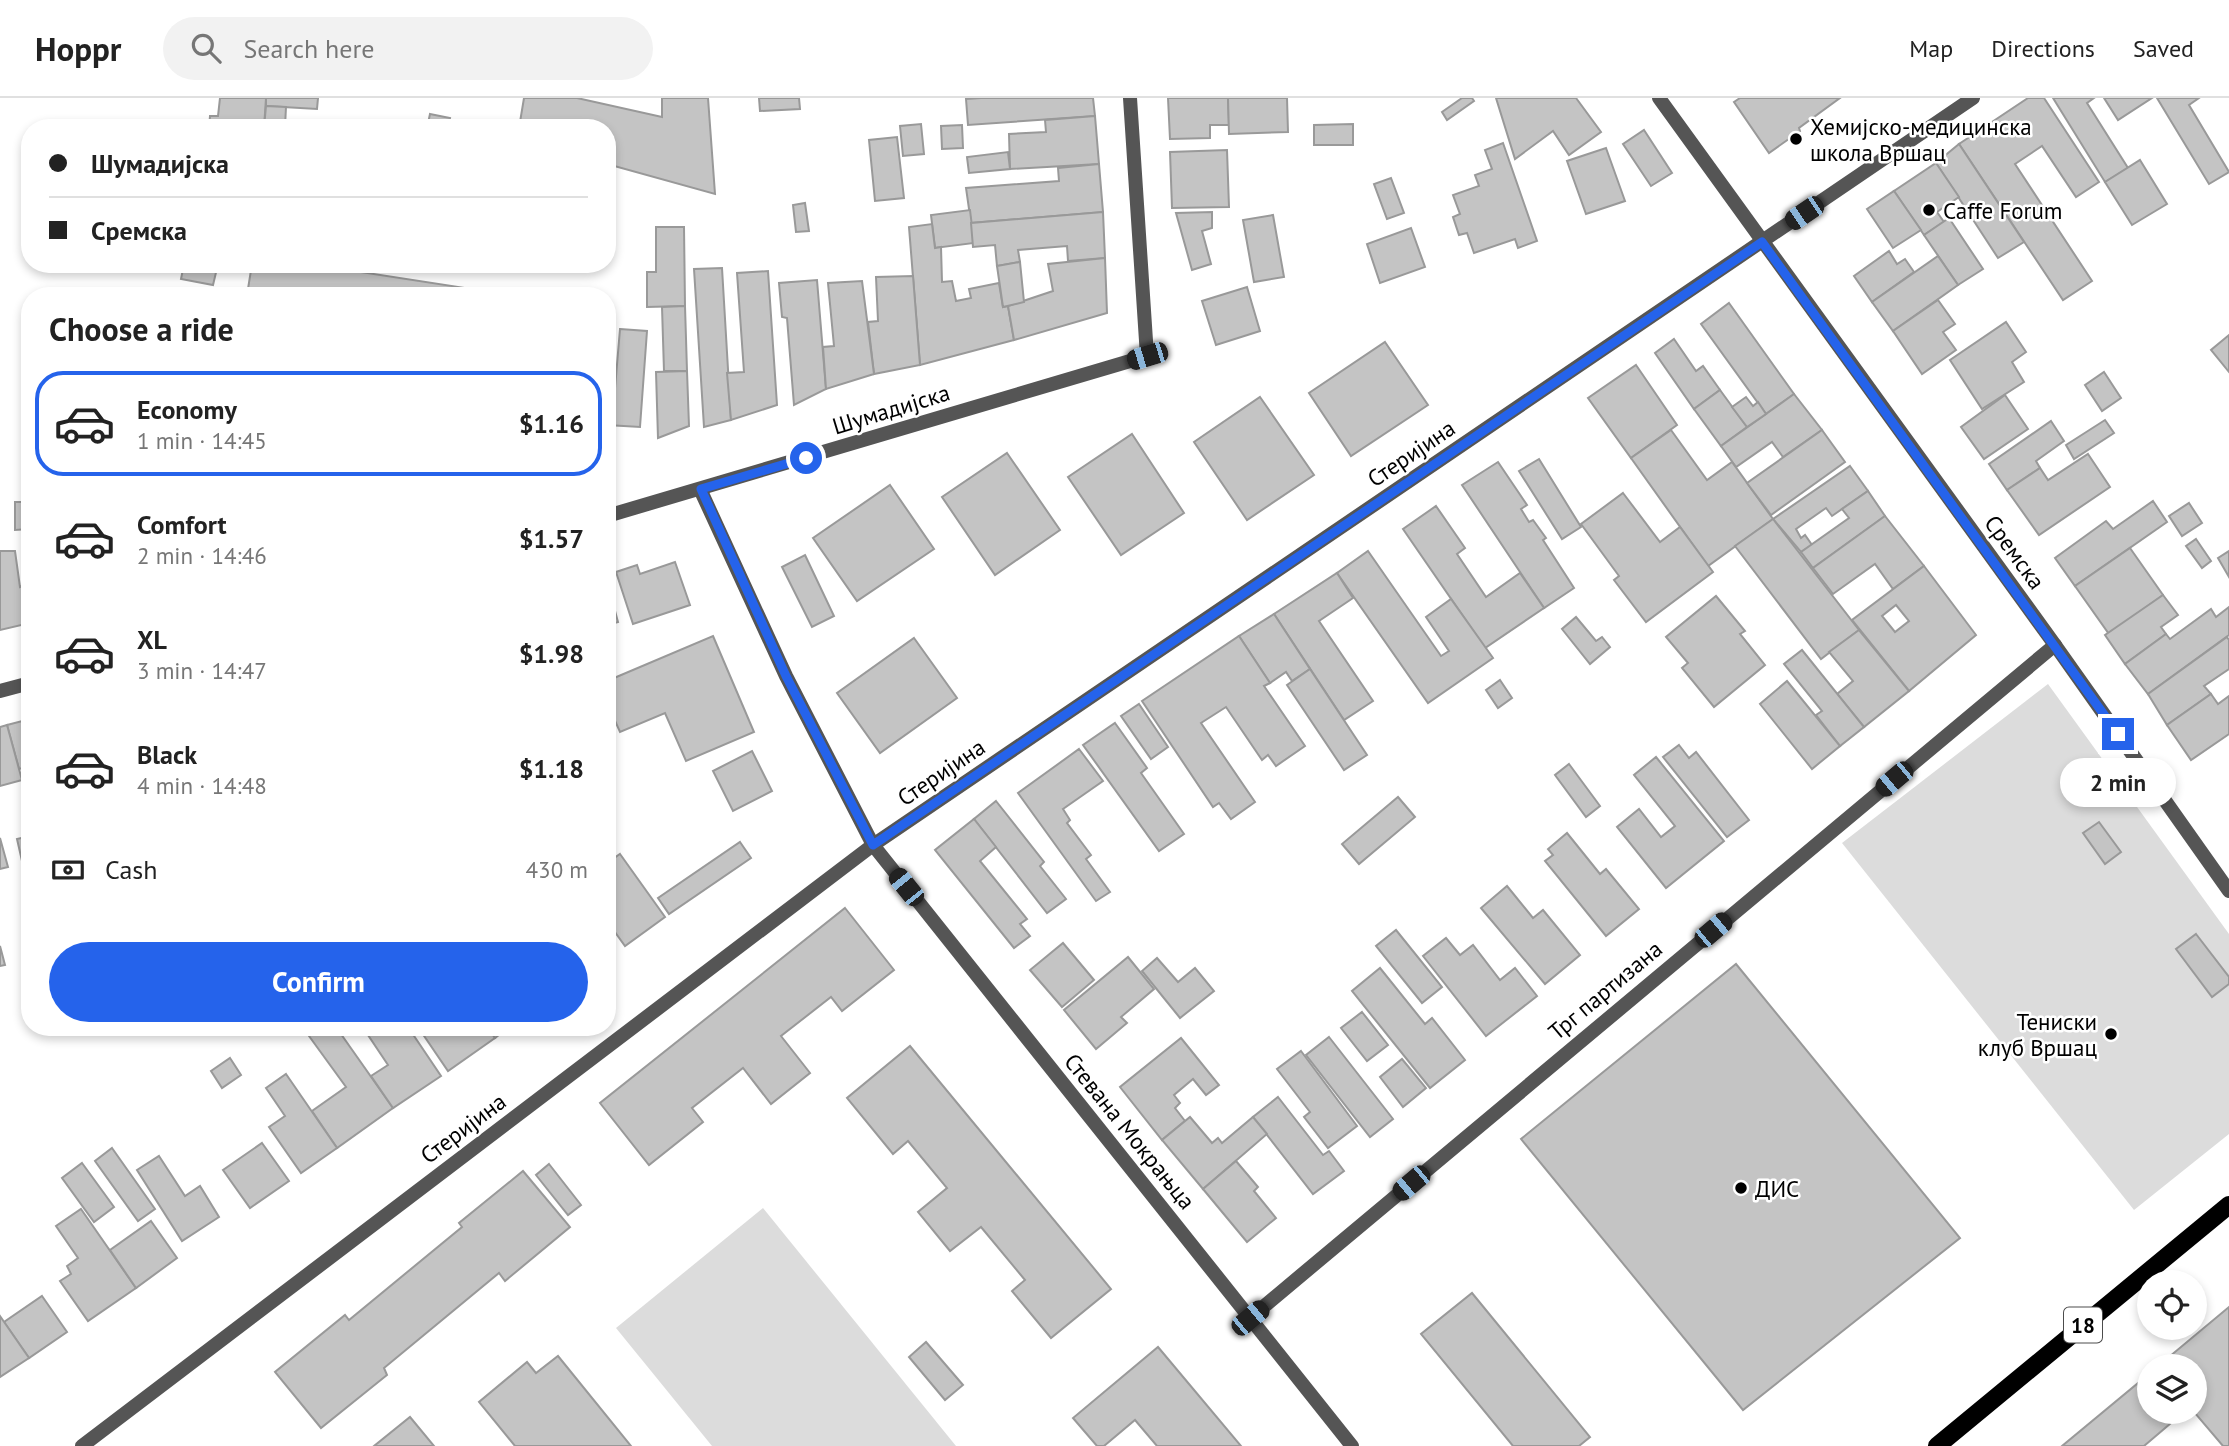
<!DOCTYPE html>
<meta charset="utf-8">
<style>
body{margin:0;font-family:"PT Sans",sans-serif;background:#f2f2f2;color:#222;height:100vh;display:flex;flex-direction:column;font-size:26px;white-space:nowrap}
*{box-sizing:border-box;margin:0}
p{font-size:23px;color:#767676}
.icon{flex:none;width:38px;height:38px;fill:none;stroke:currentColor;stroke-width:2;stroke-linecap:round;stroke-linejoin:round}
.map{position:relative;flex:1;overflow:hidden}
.drawer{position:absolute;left:21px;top:189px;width:595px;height:749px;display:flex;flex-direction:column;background:#fff;border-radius:28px;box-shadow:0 4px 10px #0003}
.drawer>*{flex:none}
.top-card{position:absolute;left:21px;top:21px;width:595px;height:154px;border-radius:28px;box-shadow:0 4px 10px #0003;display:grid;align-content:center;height:154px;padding:0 28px;background:#fff}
.controls{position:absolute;left:2137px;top:1172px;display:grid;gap:14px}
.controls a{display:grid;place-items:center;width:70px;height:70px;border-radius:50%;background:#fff;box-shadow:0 4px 10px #0003;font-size:35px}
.end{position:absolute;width:32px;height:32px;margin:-16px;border:9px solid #2563eb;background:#fff;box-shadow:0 0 0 4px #fff}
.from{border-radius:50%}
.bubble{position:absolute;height:49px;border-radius:24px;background:#fff;box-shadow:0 4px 10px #0003;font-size:23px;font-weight:800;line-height:49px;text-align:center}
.car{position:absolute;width:21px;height:42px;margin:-21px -10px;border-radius:9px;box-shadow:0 0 5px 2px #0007;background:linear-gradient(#222 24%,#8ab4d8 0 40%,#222 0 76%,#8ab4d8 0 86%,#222 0)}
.top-card b{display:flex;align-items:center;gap:24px;height:66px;font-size:26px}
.top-card b+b{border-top:2px solid #e0e0e0}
.top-card i{width:18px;height:18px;background:#222}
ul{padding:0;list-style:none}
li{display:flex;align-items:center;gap:21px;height:105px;margin:0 14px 10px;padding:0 14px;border:4px solid transparent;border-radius:28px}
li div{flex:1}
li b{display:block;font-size:26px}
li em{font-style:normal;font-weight:800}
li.selected{border-color:#2563eb}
li>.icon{width:63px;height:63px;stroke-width:1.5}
h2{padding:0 28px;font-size:32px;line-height:84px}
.pay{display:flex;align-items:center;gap:18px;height:77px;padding:0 28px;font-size:26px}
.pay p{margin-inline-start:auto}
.cta{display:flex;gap:14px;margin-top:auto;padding:14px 28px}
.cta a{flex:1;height:80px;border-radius:42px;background:#2563eb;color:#fff;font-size:28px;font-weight:800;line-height:80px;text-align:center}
header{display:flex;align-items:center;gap:42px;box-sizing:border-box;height:98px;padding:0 35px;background:#fff;border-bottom:2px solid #e0e0e0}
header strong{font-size:33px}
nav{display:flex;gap:38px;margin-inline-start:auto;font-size:24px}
.search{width:490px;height:63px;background:#f2f2f2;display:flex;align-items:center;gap:18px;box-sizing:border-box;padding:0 24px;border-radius:38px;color:#767676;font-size:26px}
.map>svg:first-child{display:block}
.green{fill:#dcdcdc}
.building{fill:#c4c4c4;stroke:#999;stroke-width:2;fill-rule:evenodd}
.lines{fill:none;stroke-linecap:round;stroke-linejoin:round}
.minor{stroke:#555;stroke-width:14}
.tertiary{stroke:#555;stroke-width:14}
.primary{stroke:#000;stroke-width:18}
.route{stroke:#2563eb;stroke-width:9}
.poi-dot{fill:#000;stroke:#fff;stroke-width:2.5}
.labels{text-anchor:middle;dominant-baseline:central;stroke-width:5;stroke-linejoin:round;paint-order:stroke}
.shield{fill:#fff;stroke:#4c4c4c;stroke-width:2}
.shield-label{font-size:21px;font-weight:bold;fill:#000}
.poi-label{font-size:23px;fill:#000;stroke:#fff;text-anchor:start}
.street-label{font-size:23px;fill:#000;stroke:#fff}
</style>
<header>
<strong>Hoppr</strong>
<div class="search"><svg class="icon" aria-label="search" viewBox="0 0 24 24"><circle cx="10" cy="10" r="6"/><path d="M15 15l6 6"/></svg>Search here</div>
<nav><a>Map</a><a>Directions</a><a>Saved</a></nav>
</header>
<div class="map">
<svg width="2229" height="1348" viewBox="0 0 2229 1348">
<rect width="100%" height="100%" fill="#fff"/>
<g class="green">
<polygon points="2048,586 2229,836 2229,1036 2134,1112 1842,745"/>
<polygon points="763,1110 956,1348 712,1348 616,1230"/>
</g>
<g class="building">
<polygon points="220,0 266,0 264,30 209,30 210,18 218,18"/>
<polygon points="266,0 318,0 317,11 266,8"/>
<polygon points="524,0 577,0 662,19 662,0 708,0 715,96 607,66 607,30 519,30"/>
<polygon points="759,0 799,0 800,11 760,13"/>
<polygon points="981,0 1093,0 1095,18 968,27 966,1"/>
<polygon points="1168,0 1228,0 1229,27 1210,27 1210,40 1170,41"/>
<polygon points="1228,0 1287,0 1288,34 1229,36"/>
<polygon points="1462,0 1472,0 1474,3 1447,22 1442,14"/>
<polygon points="1496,0 1576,0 1601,34 1569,57 1553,33 1515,61"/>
<polygon points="1740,0 1840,0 1799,30 1800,33 1769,55 1734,4"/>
<polygon points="2028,0 2044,0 2099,84 2076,99 2042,48 2015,66 2092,183 2063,202 1959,46"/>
<polygon points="2053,0 2094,0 2087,5 2128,70 2105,84"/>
<polygon points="2104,0 2152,0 2118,22"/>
<polygon points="2157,0 2199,0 2189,7 2229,74 2209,86"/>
<polygon points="266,8 286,9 285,29 300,30 264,30"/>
<polygon points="430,16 450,20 448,30 427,30"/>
<polygon points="1095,18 1099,66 1010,71 1009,36 1046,34 1045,22"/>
<polygon points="921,26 924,56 903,58 900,28"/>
<polygon points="1353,26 1353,47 1314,47 1314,27"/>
<polygon points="962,27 963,50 942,51 941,28"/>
<polygon points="1644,32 1672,75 1651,88 1623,46"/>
<polygon points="897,39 904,100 875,103 869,42"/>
<polygon points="1503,45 1537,143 1518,150 1515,141 1474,155 1467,135 1459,137 1453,119 1460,116 1453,97 1479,88 1475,77 1492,71 1485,52"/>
<polygon points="1959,46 2024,144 1998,160 1936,65"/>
<polygon points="1606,50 1625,103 1586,116 1567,63"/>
<polygon points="1227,52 1229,109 1172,110 1170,54"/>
<polygon points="1008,54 1010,71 969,75 967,59"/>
<polygon points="2140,62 2167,106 2132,127 2105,84"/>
<polygon points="1936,65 1959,99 1937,114 1944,124 1924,137 1894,93"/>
<polygon points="1099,66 1103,114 971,125 966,90 1059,83 1058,70"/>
<polygon points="1391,80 1404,115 1387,121 1374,86"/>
<polygon points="1894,93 1921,132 1893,150 1867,111"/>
<polygon points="805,105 809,133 796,134 793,107"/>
<polygon points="970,112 974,145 935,150 931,117"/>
<polygon points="1103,114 1105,160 1068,163 1067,148 1018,152 1020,164 997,168 995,147 973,149 971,125"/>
<polygon points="1212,114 1212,130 1202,133 1211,166 1192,172 1176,115"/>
<polygon points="1273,117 1284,179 1254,184 1243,122"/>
<polygon points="1949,120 1983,171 1958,187 1924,137"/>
<polygon points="932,126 935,150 941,149 942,184 952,183 956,203 971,200 969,191 999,185 1003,209 1008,208 1014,242 920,267 909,129"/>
<polygon points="656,129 684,129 685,208 647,209 647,174 656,174"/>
<polygon points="1411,130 1425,169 1380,185 1367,146"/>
<polygon points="1889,153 1897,166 1905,161 1914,174 1872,204 1854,178"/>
<polygon points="1938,158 1958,187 1893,233 1872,204"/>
<polygon points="1105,160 1107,215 1014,242 1008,208 1053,193 1048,166"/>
<polygon points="1020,164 1024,204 1003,209 997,168"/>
<polygon points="184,166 218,166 213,187 181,181"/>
<polygon points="252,166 309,166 465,190 464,198 251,198 247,197"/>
<polygon points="722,170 731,322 704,329 694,171"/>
<polygon points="768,173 777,307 731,322 727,275 744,274 737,175"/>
<polygon points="913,178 920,267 874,276 868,224 878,223 876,179"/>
<polygon points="817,182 826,291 794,307 787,220 782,219 779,185"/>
<polygon points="862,183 874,276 826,291 823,249 834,248 828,185"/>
<polygon points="1247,189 1260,233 1216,247 1202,203"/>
<polygon points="1938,202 1955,226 1943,234 1956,252 1922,276 1893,233"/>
<polygon points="1729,205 1794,296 1766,316 1701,226"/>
<polygon points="685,208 687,273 664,273 662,209"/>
<polygon points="2006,224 2026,254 2012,264 2024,284 1982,311 1950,262"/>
<polygon points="620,231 647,233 640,329 607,327 609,289 615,290"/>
<polygon points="2229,237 2229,274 2211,252"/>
<polygon points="1674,241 1696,273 1703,268 1720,292 1694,311 1655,255"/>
<polygon points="1385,244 1428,307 1351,358 1309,295"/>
<polygon points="1636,267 1677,327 1631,360 1588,300"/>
<polygon points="687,273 689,328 658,340 656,274"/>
<polygon points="2104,274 2121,300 2102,313 2085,287"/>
<polygon points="607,276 610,276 607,311"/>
<polygon points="1720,292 1747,329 1721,348 1694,311"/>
<polygon points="1794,296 1822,332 1783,359 1772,344 1736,369 1721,348"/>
<polygon points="2005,297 2028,331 1984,361 1961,329"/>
<polygon points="1260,299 1314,377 1247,422 1194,344"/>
<polygon points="1746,299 1753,308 1758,304 1766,316 1747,329 1732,309"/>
<polygon points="2105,322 2114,335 2074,361 2066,347"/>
<polygon points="2051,323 2064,343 2036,363 2040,370 2007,392 1989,366"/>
<polygon points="1671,332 1707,382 1732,364 1773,421 1708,468 1631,360"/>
<polygon points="1822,332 1845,364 1771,417 1747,385"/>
<polygon points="1132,336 1184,415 1121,457 1068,379"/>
<polygon points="1007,355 1060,432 995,477 942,399"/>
<polygon points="2088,356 2110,389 2039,437 2007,392 2040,370 2048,382"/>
<polygon points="1539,361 1581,429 1562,441 1519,373"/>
<polygon points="1498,364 1527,407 1521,411 1529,424 1533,422 1546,440 1543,442 1574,490 1544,510 1462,387"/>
<polygon points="1850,368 1868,393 1832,418 1826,410 1796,431 1801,440 1805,437 1812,447 1801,454 1773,421"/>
<polygon points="890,387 934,451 857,503 813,440"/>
<polygon points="1868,393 1885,418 1813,470 1801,454 1849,420 1842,411"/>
<polygon points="1623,395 1660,444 1680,429 1713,474 1646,524 1614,482 1619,478 1581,426"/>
<polygon points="2153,403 2167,424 2075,488 2055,460 2106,423 2113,431"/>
<polygon points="15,404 30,404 30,431 15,432"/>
<polygon points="2189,405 2202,425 2182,438 2169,418"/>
<polygon points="1436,408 1465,450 1457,456 1486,499 1520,475 1544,510 1485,550 1403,431"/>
<polygon points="1885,418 1924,468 1893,491 1875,466 1833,496 1813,470"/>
<polygon points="1773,421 1859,532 1821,561 1735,448"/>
<polygon points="2196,441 2211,463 2202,470 2186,448"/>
<polygon points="2130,450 2163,497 2109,536 2075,488"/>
<polygon points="0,453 15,453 20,489 30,485 30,525 0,532"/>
<polygon points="1368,453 1441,558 1449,553 1426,519 1451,501 1493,560 1428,605 1337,475"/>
<polygon points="2229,453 2229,479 2218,460"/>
<polygon points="805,457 834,518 812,529 782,469"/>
<polygon points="675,464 690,507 633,526 616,474 637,467 640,476"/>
<path d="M1924,468L1976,537L1909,593L1852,522ZM1896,507L1909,523L1895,534L1882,518Z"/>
<polygon points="1337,475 1353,500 1319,523 1373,603 1344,622 1274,516"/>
<polygon points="607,483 618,524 607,527"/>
<polygon points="2163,497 2178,517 2161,529 2166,536 2125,566 2105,537"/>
<polygon points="1716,498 1745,533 1740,536 1765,567 1714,609 1682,570 1688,565 1666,539"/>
<polygon points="2229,509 2229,537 2148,596 2125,566 2166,536 2170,541 2211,511 2216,519"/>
<polygon points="1274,516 1310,571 1292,583 1286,574 1270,585 1239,538"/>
<polygon points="1576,519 1596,543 1602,539 1610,549 1590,566 1562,531"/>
<polygon points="1859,532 1909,593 1864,629 1837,596 1853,583 1829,554"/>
<polygon points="713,538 754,634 686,663 665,615 620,634 607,605 607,583"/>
<polygon points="1239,538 1270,585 1264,588 1305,648 1276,668 1268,657 1262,662 1226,609 1201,625 1255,704 1231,721 1219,705 1213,709 1142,603"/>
<polygon points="2227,539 2229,542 2229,571 2204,588 2211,596 2167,627 2148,596"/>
<polygon points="914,540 957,600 880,655 837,595"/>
<polygon points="1802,552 1864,629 1840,648 1816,617 1822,613 1784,566"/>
<polygon points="1310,571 1367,657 1344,672 1287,587"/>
<polygon points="1500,582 1512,600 1498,610 1486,592"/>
<polygon points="1787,583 1840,648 1812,671 1760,606"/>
<polygon points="2211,596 2218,606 2229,598 2229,636 2191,662 2167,627"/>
<polygon points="1139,606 1168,649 1151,661 1121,618"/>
<polygon points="30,621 30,668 19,671 7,627"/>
<polygon points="1115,625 1147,670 1141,675 1184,736 1159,753 1083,647"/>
<polygon points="7,627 22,682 0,688 0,629"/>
<polygon points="1679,647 1689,660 1696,654 1749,722 1727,739 1663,659"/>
<polygon points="1079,651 1103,683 1063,711 1070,722 1067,725 1091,757 1086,761 1110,794 1096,803 1018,695"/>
<polygon points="752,653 772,693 733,713 713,673"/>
<polygon points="1656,659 1724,743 1666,790 1617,729 1639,711 1661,739 1675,728 1634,677"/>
<polygon points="1569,666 1600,708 1586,719 1555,677"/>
<polygon points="1398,699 1415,719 1359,766 1342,746"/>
<polygon points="996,703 1044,764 1040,768 1066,801 1047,815 974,721"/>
<polygon points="974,721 996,749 980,763 1027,821 1020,826 1030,838 1014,850 935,752"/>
<polygon points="2099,724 2121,754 2105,766 2083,735"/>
<polygon points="1567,735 1600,776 1606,771 1639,811 1606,838 1545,763 1553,757 1548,751"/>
<polygon points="30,738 30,784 27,785 17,741"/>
<polygon points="0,740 8,769 0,771"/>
<polygon points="740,744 751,760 669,816 658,800"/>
<polygon points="620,756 665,819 625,848 607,823 607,812 612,808 607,801 607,765"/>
<polygon points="1507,788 1533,820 1543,812 1580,857 1545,886 1481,810"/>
<polygon points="845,810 894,872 842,913 831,899 781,938 810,975 771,1006 743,970 692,1010 703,1024 649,1067 600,1005"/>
<polygon points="1396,832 1442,889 1422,905 1376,848"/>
<polygon points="2196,836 2229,879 2229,886 2212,899 2176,851"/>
<polygon points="1446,840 1460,857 1473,847 1500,882 1515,870 1537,898 1486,938 1423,858"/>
<polygon points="1063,845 1094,882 1062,909 1030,872"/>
<polygon points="0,848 5,867 0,868"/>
<polygon points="1128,859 1154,891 1121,919 1127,925 1096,951 1064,912"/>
<polygon points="1157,860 1178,884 1195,870 1214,893 1180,920 1142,873"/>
<polygon points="1736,866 1960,1140 1743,1312 1521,1041"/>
<polygon points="1380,870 1425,926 1432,920 1465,962 1430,990 1352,893"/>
<polygon points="1362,914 1388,947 1367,963 1341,930"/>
<polygon points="321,929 336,929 393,1010 337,1050 312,1013 346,989 309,938"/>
<polygon points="376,929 408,929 441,978 393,1010 371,978 388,967 368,937 378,931"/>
<polygon points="418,929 488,929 495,940 448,973"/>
<polygon points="488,929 509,929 495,940"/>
<polygon points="1329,939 1393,1021 1370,1039 1306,957"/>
<polygon points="1181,940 1219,987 1206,997 1193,981 1174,997 1180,1005 1175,1010 1185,1023 1162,1042 1120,989"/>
<polygon points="910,948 1111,1191 1051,1240 1012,1193 1025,1182 981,1129 950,1153 918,1114 947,1090 908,1043 893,1056 847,1000"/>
<polygon points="1301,953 1357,1028 1328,1050 1304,1019 1310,1014 1277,971"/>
<polygon points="230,960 241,977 222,990 211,973"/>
<polygon points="1402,961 1426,990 1403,1009 1380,979"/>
<polygon points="286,976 337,1050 301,1075 269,1029 285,1018 266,990"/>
<polygon points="1278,999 1323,1057 1329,1053 1344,1073 1313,1096 1253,1019"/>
<polygon points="1190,1019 1212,1045 1218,1040 1222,1045 1253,1019 1267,1036 1203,1091 1162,1042"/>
<polygon points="262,1045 289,1083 250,1110 223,1072"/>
<polygon points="112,1050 155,1111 138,1123 95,1063"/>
<polygon points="159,1058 185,1098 200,1088 219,1119 182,1143 137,1072"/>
<polygon points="1236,1063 1258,1089 1254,1093 1276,1120 1247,1144 1203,1091"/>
<polygon points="82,1065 114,1109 94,1124 62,1080"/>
<polygon points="549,1066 581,1107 568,1117 536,1077"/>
<polygon points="523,1073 570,1129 505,1183 499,1175 384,1270 387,1277 321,1330 275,1274 345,1217 349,1222 462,1129 459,1125"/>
<polygon points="81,1111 136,1190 88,1223 60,1183 71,1176 67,1168 78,1160 56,1128"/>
<polygon points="151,1123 177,1160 136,1190 110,1152"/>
<polygon points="1472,1195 1590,1339 1579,1348 1513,1348 1421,1236"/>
<polygon points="42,1198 67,1234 29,1260 4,1224"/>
<polygon points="2229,1209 2229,1348 2223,1348 2194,1314 2194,1269 2157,1269"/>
<polygon points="0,1218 29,1260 0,1279"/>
<polygon points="926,1244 963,1287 945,1302 909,1259"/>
<polygon points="1158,1249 1241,1348 1157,1348 1135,1322 1104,1348 1097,1348 1073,1320"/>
<polygon points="558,1258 631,1348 515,1348 479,1304 527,1264 536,1275"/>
<polygon points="2149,1276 2149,1314 2184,1314 2144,1348 2062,1348"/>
<polygon points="410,1319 434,1348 374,1348"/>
</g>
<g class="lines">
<g class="minor">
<polyline points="700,391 786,578 873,747 1352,1348"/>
<polyline points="607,418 1147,258 1130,0"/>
<polyline points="0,593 30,585"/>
<polyline points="1250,1220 2055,547"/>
<polyline points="82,1348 873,747 1973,0"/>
</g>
<polyline class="tertiary" points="1659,0 2055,547 2229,793"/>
<polyline class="primary" points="1937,1348 2229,1107"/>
</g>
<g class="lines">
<polyline class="route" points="806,360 701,391 786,578 873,747 1762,144 2118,636"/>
</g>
<g class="poi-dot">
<circle cx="1796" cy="41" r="7"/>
<circle cx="1929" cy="112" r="7"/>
<circle cx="2111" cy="936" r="7"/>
<circle cx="1741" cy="1090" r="7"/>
</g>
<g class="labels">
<rect class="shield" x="2064" y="1209.5" width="38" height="35" rx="5"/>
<g class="shield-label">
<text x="2083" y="1227">18</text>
</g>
<g class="poi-label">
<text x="1810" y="28">Хемијско-медицинска<tspan x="1810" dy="26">школа Вршац</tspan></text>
<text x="1943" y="112">Caffe Forum</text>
<text x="2097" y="923" text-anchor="end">Тениски<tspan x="2097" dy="26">клуб Вршац</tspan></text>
<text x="1755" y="1090">ДИС</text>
</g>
<g class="street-label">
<text transform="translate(891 311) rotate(-17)">Шумадијска</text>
<text transform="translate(1411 355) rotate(-34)">Стеријина</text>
<text transform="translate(2015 454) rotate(54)">Сремска</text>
<text transform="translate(941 674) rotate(-34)">Стеријина</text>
<text transform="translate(1605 892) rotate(-40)">Трг партизана</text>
<text transform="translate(463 1030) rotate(-37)">Стеријина</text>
<text transform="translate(1130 1033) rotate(51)">Стевана Мокрањца</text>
</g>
</g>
</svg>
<div class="controls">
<a><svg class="icon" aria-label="locate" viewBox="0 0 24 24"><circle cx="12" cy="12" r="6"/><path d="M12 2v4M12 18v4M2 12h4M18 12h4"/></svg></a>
<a><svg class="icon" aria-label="layers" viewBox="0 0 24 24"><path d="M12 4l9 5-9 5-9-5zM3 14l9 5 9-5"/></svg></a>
</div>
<i class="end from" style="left:806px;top:360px"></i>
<i class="end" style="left:2118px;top:636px"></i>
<div class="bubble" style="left:2060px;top:660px;width:116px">2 min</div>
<i class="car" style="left:1804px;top:115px;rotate:236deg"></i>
<i class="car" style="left:1147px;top:258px;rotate:253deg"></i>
<i class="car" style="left:1894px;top:681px;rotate:230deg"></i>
<i class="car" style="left:906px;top:789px;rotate:321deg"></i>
<i class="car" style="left:1713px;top:832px;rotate:50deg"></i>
<i class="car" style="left:1411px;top:1085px;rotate:230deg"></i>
<i class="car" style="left:1250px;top:1220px;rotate:50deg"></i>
<div class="top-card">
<b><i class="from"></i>Шумадијска</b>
<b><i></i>Сремска</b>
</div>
<section class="drawer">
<h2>Choose a ride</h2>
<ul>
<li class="selected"><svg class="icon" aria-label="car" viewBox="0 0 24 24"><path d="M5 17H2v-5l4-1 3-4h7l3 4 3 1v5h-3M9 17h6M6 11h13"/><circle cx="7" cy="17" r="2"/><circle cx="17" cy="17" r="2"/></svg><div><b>Economy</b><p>1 min · 14:45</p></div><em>$1.16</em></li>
<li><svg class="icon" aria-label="car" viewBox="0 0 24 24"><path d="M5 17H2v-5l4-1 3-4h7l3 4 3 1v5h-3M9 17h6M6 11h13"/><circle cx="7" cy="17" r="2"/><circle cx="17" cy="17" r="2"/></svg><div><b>Comfort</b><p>2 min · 14:46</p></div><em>$1.57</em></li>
<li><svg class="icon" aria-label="car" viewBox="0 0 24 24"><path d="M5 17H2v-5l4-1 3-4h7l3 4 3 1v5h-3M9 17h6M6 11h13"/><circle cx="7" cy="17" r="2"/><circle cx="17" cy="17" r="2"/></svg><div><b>XL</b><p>3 min · 14:47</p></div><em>$1.98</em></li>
<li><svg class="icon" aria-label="car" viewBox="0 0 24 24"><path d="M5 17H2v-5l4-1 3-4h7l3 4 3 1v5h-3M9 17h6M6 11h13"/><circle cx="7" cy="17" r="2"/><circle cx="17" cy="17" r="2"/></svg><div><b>Black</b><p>4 min · 14:48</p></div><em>$1.18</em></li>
</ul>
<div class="pay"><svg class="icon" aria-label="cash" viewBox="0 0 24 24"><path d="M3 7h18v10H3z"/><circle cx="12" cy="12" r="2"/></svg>Cash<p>430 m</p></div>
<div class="cta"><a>Confirm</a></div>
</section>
</div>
